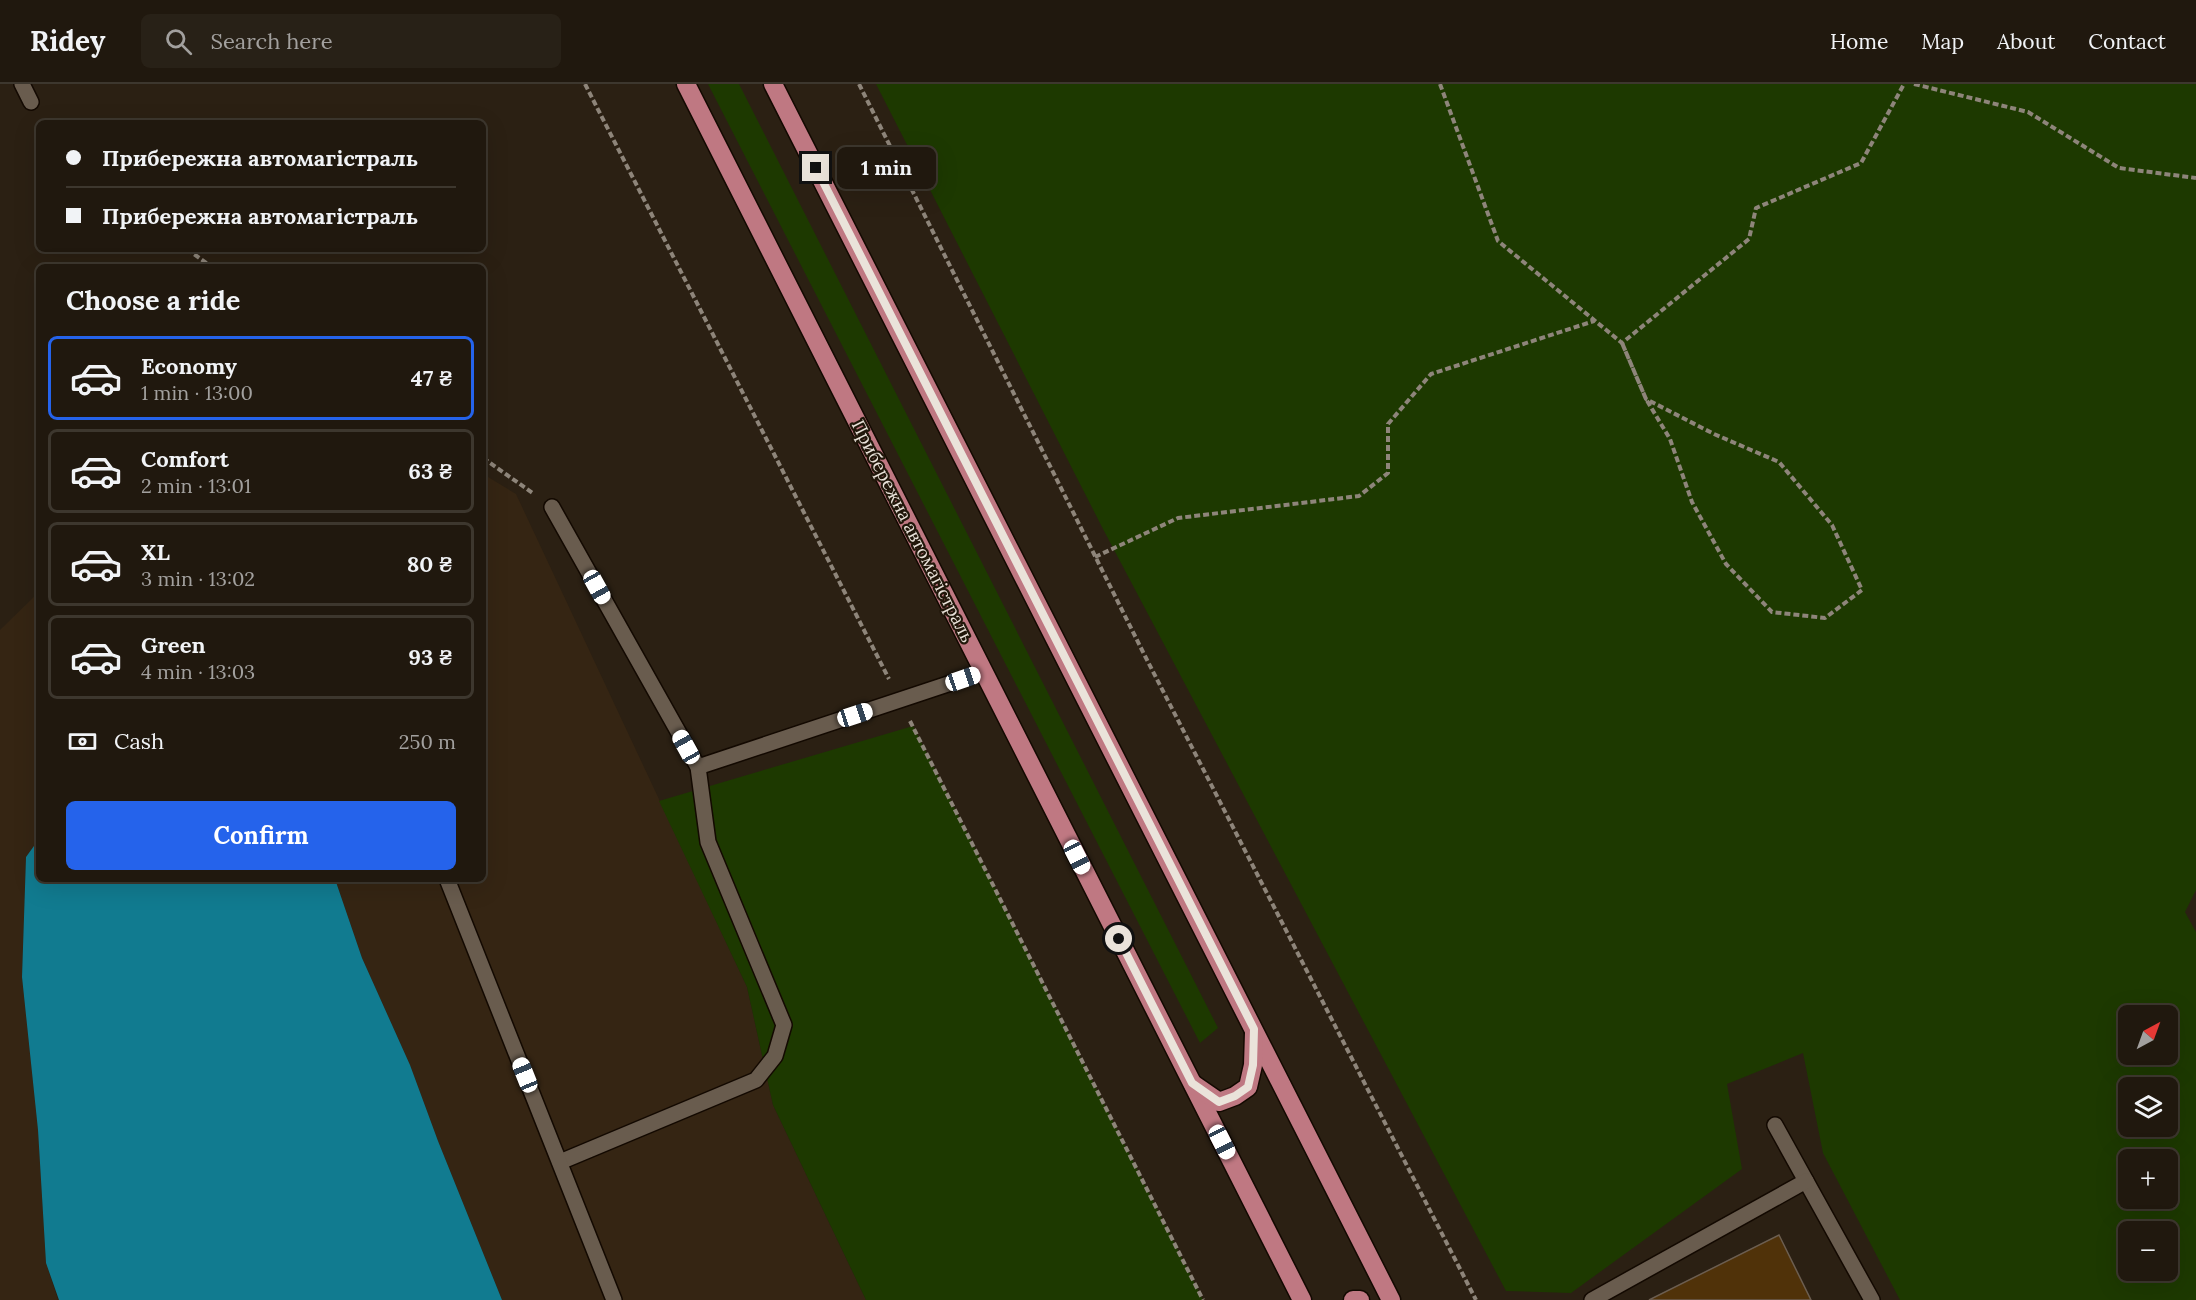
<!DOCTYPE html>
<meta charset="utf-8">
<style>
body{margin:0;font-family:Lora,serif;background:#282117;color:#f1f3f6;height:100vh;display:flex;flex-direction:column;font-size:22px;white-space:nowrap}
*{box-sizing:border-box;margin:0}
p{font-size:20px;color:#a2a09e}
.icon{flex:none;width:33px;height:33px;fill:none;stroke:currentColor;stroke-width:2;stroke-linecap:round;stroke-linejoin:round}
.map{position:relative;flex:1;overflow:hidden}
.side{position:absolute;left:36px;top:180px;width:450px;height:618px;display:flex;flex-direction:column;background:#20180e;border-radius:9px;box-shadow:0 6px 24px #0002,0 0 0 2px #3d372e}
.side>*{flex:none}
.guide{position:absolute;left:36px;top:36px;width:450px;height:132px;border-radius:9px;box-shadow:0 6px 24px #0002,0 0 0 2px #3d372e;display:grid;align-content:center;height:132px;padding:0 30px;background:#20180e}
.needle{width:39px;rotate:41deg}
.tools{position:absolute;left:2118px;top:921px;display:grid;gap:12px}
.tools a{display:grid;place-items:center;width:60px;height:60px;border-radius:9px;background:#20180e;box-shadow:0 6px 24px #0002,0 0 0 2px #3d372e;font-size:30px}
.end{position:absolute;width:27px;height:27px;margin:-14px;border:8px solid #eae3da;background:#111;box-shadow:0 0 0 3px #111}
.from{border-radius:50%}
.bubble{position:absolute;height:42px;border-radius:9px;background:#20180e;box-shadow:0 6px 24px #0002,0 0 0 2px #3d372e;font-size:20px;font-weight:700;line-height:42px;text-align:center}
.car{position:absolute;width:18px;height:36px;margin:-18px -9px;border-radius:8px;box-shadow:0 0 4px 2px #0007;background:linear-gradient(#fff 24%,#345 0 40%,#fff 0 76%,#345 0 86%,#fff 0)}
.guide b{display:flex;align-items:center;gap:21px;height:57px;font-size:22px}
.guide b+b{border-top:2px solid #3d372e}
.guide i{width:15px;height:15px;background:#f1f3f6}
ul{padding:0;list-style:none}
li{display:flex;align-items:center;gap:18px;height:84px;margin:0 12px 9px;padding:0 18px;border:3px solid #3d372e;border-radius:9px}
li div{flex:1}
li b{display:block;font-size:22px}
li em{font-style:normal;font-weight:700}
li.selected{border-color:#2563eb}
li>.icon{width:54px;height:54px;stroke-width:1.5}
h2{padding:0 30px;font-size:27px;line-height:72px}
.pay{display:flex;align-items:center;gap:15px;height:66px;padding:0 30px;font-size:22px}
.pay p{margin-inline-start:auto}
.primary-button{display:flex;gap:12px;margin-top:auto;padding:12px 30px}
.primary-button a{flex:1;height:69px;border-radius:9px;background:#2563eb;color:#fff;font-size:24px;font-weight:700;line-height:69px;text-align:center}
header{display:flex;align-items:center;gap:36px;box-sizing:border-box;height:84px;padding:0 30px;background:#20180e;border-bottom:2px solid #3d372e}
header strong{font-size:28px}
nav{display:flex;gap:33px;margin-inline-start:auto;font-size:21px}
.search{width:420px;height:54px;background:#282117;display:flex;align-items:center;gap:15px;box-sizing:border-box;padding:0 21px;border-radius:9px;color:#a2a09e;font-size:22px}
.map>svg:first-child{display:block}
.built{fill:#352513}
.green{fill:#1d3900;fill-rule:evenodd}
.water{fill:#117b90}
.building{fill:#503209;stroke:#6c5e50;stroke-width:1.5}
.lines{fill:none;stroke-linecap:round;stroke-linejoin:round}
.lane-casing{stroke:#130901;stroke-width:18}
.primary-casing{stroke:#130901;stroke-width:21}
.path{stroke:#8e857a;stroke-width:4;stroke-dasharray:6 3;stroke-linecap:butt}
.lane{stroke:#695c4e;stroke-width:15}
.primary{stroke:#bf7882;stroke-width:18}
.route{stroke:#eae3da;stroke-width:8}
.labels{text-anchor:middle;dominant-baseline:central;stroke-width:4.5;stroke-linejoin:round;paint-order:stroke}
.street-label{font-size:18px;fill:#eae3da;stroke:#21170a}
</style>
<header>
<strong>Ridey</strong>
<div class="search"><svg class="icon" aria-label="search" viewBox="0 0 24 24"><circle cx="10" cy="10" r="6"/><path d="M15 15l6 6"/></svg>Search here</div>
<nav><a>Home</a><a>Map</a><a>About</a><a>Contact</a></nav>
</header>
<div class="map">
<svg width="2196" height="1216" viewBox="0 0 2196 1216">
<rect width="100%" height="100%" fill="#2b2013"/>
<g class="built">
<polygon points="483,390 516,410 747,903 773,1021 866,1216 502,1216 438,1057 410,981 362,874 335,795 483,795"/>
<polygon points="39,508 39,755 26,773 22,893 38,1046 46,1179 58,1216 0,1216 0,546"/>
</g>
<g class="green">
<polygon points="708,0 739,0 1218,944 1200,959"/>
<path d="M876,0H2196V806L2185,828L2196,848V1216H1900L1823,1069L1803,969L1727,1000L1742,1085L1571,1209L1506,1207L1103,445ZM2128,932H2168V970H2128ZM2128,1004H2168V1042H2128ZM2128,1076H2168V1114H2128ZM2128,1148H2168V1186H2128Z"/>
<polygon points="913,642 1203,1216 866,1216 773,1021 747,903 659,717"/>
</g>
<polygon class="water" points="39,755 39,795 335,795 362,874 410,981 438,1057 502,1216 59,1216 46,1179 38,1046 22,893 26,773"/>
<polygon class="building" points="1779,1151 1811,1216 1649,1216"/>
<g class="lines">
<g class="lane-casing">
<g id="lane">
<polyline points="22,0 31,18"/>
<polyline points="552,423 698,683 708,758 784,941 775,972 756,996 560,1078"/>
<polyline points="698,683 984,588"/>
<polyline points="447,795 614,1216"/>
<polyline points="1775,1041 1872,1216"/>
<polyline points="1592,1216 1806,1097"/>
</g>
</g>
<g class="primary-casing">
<g id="primary">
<polyline points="686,0 1302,1216"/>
<polyline points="773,0 1391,1216"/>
<polyline points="1193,1000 1219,1018 1235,1012 1248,1003 1253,981 1254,949"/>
<polyline points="1353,1216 1360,1216"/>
</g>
</g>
<g class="path">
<polyline points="585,0 889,595"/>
<polyline points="859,0 1145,572 1476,1216"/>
<polyline points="1440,0 1498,157 1622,259 1749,155 1756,124 1861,79 1904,0"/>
<polyline points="1914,0 2028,28 2119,84 2196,94"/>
<polyline points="187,165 212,183"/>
<polyline points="1622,259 1646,315 1670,355 1692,418 1726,480 1772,528 1825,534 1862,506 1832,441 1779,378 1714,350 1646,315 1622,259"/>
<polyline points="483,374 534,410"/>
<polyline points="1095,473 1178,434 1359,412 1388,389 1388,340 1431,290 1594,237"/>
<polyline points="910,637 1203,1216"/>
</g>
<use href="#lane" class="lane"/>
<use href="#primary" class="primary"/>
</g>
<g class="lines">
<polyline class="route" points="816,84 1254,945 1253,981 1248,1003 1235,1012 1219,1018 1192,999 1119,855"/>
</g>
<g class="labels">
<g class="street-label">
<text transform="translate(913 447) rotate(63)">Прибережна автомагістраль</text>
</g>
</g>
</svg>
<div class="tools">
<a><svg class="needle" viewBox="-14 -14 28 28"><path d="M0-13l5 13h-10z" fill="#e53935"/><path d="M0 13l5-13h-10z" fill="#a2a09e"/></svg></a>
<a><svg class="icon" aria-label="layers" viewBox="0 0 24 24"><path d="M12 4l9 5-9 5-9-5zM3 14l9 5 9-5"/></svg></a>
<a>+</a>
<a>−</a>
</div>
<i class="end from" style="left:1119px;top:855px"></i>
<i class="end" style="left:816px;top:84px"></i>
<div class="bubble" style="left:837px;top:63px;width:99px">1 min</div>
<i class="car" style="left:597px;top:503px;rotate:151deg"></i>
<i class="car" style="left:963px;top:595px;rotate:71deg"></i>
<i class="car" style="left:855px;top:631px;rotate:72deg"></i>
<i class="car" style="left:686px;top:663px;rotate:331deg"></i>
<i class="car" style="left:1077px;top:773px;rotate:153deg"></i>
<i class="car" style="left:525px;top:991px;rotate:338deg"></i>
<i class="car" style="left:1222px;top:1058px;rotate:153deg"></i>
<div class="guide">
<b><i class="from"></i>Прибережна автомагістраль</b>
<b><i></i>Прибережна автомагістраль</b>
</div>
<section class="side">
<h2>Choose a ride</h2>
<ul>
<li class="selected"><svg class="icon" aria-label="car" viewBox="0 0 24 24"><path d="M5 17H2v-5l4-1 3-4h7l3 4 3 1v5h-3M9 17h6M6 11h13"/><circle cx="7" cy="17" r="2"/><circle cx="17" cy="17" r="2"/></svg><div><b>Economy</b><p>1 min · 13:00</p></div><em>47 ₴</em></li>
<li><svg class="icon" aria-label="car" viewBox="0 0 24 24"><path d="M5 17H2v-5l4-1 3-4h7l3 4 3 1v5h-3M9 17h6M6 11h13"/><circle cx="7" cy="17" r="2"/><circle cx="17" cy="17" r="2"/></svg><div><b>Comfort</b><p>2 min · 13:01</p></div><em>63 ₴</em></li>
<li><svg class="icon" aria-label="car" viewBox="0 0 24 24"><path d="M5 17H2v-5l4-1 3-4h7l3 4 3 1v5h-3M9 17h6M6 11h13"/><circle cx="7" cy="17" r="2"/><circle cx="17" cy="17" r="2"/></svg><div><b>XL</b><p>3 min · 13:02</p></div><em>80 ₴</em></li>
<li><svg class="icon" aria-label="car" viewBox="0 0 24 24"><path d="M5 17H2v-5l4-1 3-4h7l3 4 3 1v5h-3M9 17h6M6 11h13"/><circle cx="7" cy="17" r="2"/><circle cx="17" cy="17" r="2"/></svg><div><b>Green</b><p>4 min · 13:03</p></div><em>93 ₴</em></li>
</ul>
<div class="pay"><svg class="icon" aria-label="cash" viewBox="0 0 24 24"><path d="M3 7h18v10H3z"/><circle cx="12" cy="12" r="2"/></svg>Cash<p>250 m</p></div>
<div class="primary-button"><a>Confirm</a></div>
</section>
</div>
